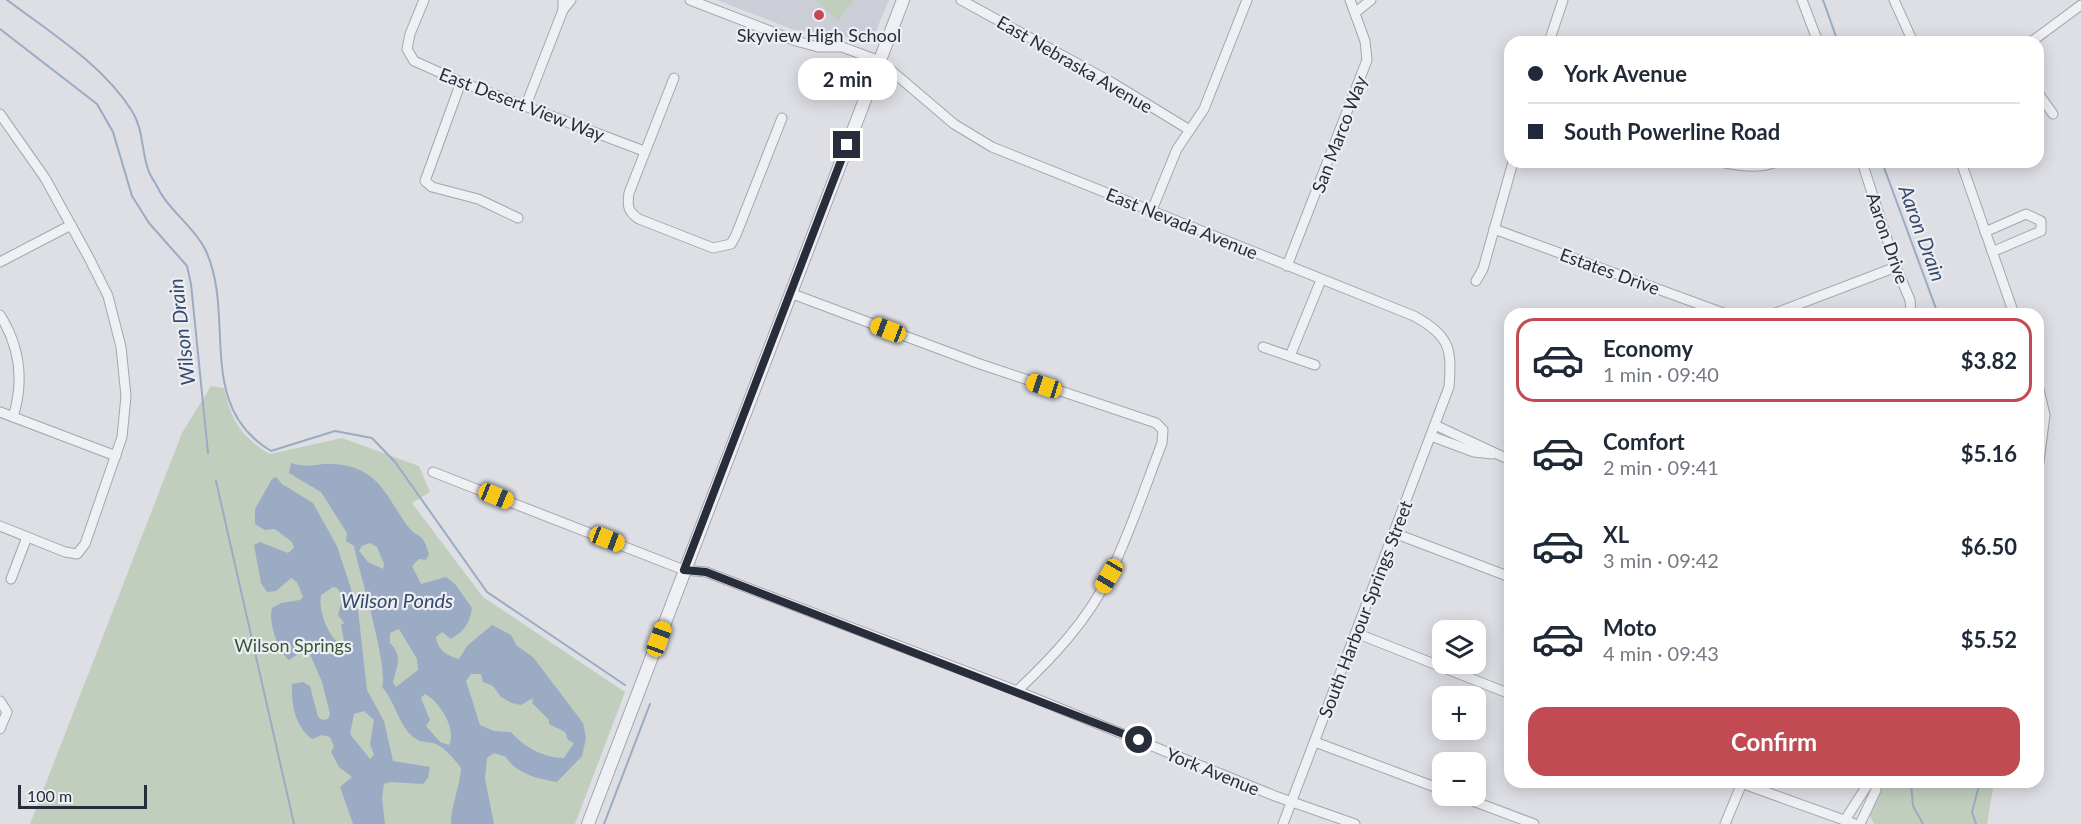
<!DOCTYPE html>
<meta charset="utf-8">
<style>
body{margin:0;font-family:Lato,sans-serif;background:#f2f2f3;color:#1f2937;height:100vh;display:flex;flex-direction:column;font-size:22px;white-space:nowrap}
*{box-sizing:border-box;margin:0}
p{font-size:20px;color:#747a83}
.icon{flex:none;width:33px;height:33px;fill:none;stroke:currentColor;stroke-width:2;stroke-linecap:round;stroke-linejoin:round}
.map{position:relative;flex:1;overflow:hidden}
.drawer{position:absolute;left:1504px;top:308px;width:540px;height:480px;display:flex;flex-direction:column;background:#fff;border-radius:18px;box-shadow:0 3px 15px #0003}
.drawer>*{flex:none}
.guide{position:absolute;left:1504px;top:36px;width:540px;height:132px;border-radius:18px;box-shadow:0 3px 15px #0003;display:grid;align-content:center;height:132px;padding:0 24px;background:#fff}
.fabs{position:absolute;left:1432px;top:620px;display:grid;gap:12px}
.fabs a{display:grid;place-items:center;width:54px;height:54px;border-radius:12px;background:#fff;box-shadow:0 3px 15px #0003;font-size:30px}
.scale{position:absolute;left:18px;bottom:15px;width:129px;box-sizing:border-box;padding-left:6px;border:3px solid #272d3a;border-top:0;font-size:16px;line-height:21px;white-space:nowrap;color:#272d3a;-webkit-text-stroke:4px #eceef3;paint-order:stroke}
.end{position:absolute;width:27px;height:27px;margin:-14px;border:8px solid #272d3a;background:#fff;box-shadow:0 0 0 3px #fff}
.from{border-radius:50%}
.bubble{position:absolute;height:42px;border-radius:18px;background:#fff;box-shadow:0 3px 15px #0003;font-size:20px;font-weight:700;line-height:42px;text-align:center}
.car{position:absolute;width:18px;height:36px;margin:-18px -9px;border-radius:8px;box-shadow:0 0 4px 2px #0007;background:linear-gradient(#f5c518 24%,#345 0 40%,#f5c518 0 76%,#345 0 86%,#f5c518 0)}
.guide b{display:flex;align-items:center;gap:21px;height:57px;font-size:22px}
.guide b+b{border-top:2px solid #e0e1e3}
.guide i{width:15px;height:15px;background:#1f2937}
ul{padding:10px 0 0;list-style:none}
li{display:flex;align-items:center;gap:18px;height:84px;margin:0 12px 9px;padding:0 12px;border:3px solid transparent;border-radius:18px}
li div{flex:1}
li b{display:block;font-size:22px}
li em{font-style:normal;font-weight:700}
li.current{border-color:#c24a53}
li>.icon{width:54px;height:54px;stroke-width:1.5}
.cta{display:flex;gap:12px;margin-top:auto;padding:12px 24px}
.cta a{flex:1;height:69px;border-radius:18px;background:#c24a53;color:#fff;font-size:24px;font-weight:700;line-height:69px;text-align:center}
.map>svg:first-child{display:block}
.built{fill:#cbced6}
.green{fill:#c1cebe}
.water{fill:#9aabc3;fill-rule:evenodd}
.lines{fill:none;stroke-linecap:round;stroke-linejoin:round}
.stream{stroke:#9aabc3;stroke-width:2}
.minor-casing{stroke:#a3a6ae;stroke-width:11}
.tertiary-casing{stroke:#a3a6ae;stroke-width:14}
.minor{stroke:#eff0f4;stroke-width:9}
.tertiary{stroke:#eff0f4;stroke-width:12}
.route{stroke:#272d3a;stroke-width:8}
.poi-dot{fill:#c24a53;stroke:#eceef3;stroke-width:2}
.labels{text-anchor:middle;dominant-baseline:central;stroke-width:4.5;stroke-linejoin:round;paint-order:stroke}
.poi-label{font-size:18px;fill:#272d3a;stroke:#eceef3}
.street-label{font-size:18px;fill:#272d3a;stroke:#eceef3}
.park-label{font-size:18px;fill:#395536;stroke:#eceef3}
.water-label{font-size:20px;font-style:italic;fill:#35496b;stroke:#eceef3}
</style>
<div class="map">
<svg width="2081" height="824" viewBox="0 0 2081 824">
<rect width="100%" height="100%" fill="#dddfe5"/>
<polygon class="built" points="717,0 889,0 872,40 865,43 840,35 794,30"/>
<g class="green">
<polygon points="815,0 854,0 838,21"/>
<path d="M211,386L224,388C231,420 242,438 270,454L342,438L419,466L430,492L412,503L483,597L625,692L575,824H30L182,433Z"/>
<polygon points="1883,782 1994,782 1987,824 1874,824 1870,816"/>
</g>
<g class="water">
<path d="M291,463C309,469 315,463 332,464C380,466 386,498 410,529C413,533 417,534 421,537C425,541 427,548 429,554L426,560L419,559L412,566L421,584L446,577L455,584L472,608C470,623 464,631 451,639L442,632L436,637C437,649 447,656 459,659L467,646L492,625L511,635L517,646L533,657L583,723L586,738L582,756L557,782C539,779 516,774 506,757L494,753L487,758L485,779L494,824H451C451,804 460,788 461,768C454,759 444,746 433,743C423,741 419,743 411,735C398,723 395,701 382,687C389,667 359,572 354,546L346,541L347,533L321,492L289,473ZM370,543L377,547L384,564L383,569L368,562L359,551L362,546ZM399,629L417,659L418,670L396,687L393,682C397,666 403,656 390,643V633ZM471,674H481L483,682L493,686L501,697L512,703L521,705L533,698L532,703L549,720V724L565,732L568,740L574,743L564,758C544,758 524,747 511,732L494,731L480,725L466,681ZM425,694C440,702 457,729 449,745L440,742L426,726L430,720L421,698Z"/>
<path d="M276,477L282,484L313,503L337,546L358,610L367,690L384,721L393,761L430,767L428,778L423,784L390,782L384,784L382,798L385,824H353L340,787L352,777L339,767L331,752L334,747L330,737L322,735L312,739C295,726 291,704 292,684L303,682L310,686L318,717L323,720L328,719L330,714L322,682L309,652L300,653L289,660C278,651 268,622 272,608L281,603L300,600L303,597L297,582L291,578L276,591L267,592L261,583L254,545L260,542L288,553L294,548L292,542L275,529L265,530L255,524V509L272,479ZM333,587L337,588L343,596L338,615L344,623L341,625L344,641L341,644C328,637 318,610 321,595ZM364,711L374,720L370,744L374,755L370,759L350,734L354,714Z"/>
</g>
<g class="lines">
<g class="stream">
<path d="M7,0C50,32 103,65 132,111C144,130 141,152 149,172C152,179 157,185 160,192C172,213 194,227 205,249C237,315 194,405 271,451L335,431L372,438L395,462L487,592L625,685"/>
<polyline points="1823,0 1838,42"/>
<polyline points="0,29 97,104 113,132 132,196 149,223 187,266 191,284 208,453"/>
<polyline points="1882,162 1938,314"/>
<polyline points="216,481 294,824"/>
<polyline points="1911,782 1913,806 1923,824"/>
<polyline points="604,824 650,704"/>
<polyline points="1976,824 1972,812 1980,782"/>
</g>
<g class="minor-casing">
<g id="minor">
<polyline points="424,0 410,34 407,49 414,61 461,82 644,151"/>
<polyline points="563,0 563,10 571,0"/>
<path d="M690,0L796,41L818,47H842L880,61L954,124L992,147L1414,316C1450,336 1452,348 1449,387L1283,824"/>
<polyline points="961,0 1111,82 1188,129"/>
<polyline points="1802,0 1818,42"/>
<polyline points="1894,0 1913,42"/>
<polyline points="1356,12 1371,0"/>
<polyline points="1549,42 1563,0"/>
<polyline points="2031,42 2081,5"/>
<path d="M674,78L629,193C627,206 628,212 639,219L713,248L731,244L736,235L782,118"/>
<polyline points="461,82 425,181 432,187 478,199 518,218"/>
<polyline points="2038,93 2053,114"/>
<polyline points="526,105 563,10"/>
<polyline points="0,114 45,178 89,258 108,296 121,347 126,396 122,437 85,544 77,554 65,552 0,526"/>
<path d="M1721,162C1740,166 1758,169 1776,162"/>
<polyline points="1862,162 1896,267 1910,300 1911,314"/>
<polyline points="1961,162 2014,314"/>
<polyline points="1152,210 1177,149 1204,109 1247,0"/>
<polyline points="1494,229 1726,314"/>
<polyline points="1985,232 2026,214 2041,221 2041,231 1992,252"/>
<polyline points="0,262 71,225"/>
<polyline points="1287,266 1367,60 1365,41 1350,0"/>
<polyline points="1476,281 1483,269 1513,162"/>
<path d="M790,293L977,363L1156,423L1163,430L1162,443C1145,487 1130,533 1109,576C1088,620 1052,658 1017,691"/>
<polyline points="1773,314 1896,267"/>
<path d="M0,315C20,347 24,382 13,417"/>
<polyline points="1263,347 1315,365"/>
<polyline points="1290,356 1321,280"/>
<polyline points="2038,385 2045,415 2038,469"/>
<polyline points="0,412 116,456"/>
<polyline points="1435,425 1510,460"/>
<polyline points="1431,436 1474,452 1493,454"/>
<polyline points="433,472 684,570 706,572 1017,691 1275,796 1355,824"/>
<polyline points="1394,533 1510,577"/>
<polyline points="11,579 27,537"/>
<polyline points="1356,633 1510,694"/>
<polyline points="0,701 7,712 0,729"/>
<polyline points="1315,742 1443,790"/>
<polyline points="1738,782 1855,824"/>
<polyline points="1457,795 1534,824"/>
<polyline points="1845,820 1868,784 1875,782"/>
<polyline points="1725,824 1742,783"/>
<polyline points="1860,824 1876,790 1876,782"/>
</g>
</g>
<g class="tertiary-casing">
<polyline id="tertiary" points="588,824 903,0"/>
</g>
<use href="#minor" class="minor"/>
<use href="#tertiary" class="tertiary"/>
</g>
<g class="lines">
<polyline class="route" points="847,145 684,570 706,572 1139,740"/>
</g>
<circle class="poi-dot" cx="819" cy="15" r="6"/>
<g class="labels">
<g class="poi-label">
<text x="819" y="35">Skyview High School</text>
</g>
<g class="street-label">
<text transform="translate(1075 64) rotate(30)">East Nebraska Avenue</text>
<text transform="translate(522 104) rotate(21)">East Desert View Way</text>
<text transform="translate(1339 134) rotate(-69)">San Marco Way</text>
<text transform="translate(1182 223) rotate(22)">East Nevada Avenue</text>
<text transform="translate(1888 238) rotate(71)">Aaron Drive</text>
<text transform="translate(1610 271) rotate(20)">Estates Drive</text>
<text transform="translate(1365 609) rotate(-69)">South Harbour Springs Street</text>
<text transform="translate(1213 771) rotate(22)">York Avenue</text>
</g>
<g class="park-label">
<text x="293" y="645">Wilson Springs</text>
</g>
<g class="water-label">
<text transform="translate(1923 233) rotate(70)">Aaron Drain</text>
<text transform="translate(181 332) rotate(-97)">Wilson Drain</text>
<text x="397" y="600">Wilson Ponds</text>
</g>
</g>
</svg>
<div class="fabs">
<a><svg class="icon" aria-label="layers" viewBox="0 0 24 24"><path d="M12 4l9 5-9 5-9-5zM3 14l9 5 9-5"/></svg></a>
<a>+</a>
<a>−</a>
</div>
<div class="scale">100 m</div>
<i class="end from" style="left:1139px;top:740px"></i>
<i class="end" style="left:847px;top:145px"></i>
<div class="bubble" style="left:798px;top:58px;width:99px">2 min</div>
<i class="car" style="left:888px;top:330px;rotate:291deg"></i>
<i class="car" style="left:1044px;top:386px;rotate:288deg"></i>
<i class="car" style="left:496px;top:496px;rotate:112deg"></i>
<i class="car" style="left:607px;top:539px;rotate:111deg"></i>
<i class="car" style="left:1109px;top:576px;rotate:210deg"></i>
<i class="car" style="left:659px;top:639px;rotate:20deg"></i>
<div class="guide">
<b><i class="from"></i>York Avenue</b>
<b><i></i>South Powerline Road</b>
</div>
<section class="drawer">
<ul>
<li class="current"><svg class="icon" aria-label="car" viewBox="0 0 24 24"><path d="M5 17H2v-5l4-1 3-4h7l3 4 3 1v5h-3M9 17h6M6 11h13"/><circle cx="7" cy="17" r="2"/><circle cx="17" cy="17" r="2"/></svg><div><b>Economy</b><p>1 min · 09:40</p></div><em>$3.82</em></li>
<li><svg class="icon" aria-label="car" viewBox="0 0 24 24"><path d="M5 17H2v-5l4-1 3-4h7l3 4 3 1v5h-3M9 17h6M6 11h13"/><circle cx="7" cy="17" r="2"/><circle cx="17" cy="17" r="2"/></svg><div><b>Comfort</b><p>2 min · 09:41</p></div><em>$5.16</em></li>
<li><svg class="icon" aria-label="car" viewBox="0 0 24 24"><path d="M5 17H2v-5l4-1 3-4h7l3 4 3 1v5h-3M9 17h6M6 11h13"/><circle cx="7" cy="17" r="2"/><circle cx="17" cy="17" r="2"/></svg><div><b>XL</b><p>3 min · 09:42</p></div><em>$6.50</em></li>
<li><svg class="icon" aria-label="car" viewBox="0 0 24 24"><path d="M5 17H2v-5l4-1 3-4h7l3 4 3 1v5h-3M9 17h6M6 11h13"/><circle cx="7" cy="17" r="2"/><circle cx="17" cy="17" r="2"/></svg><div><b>Moto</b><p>4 min · 09:43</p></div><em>$5.52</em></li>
</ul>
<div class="cta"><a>Confirm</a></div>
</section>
</div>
